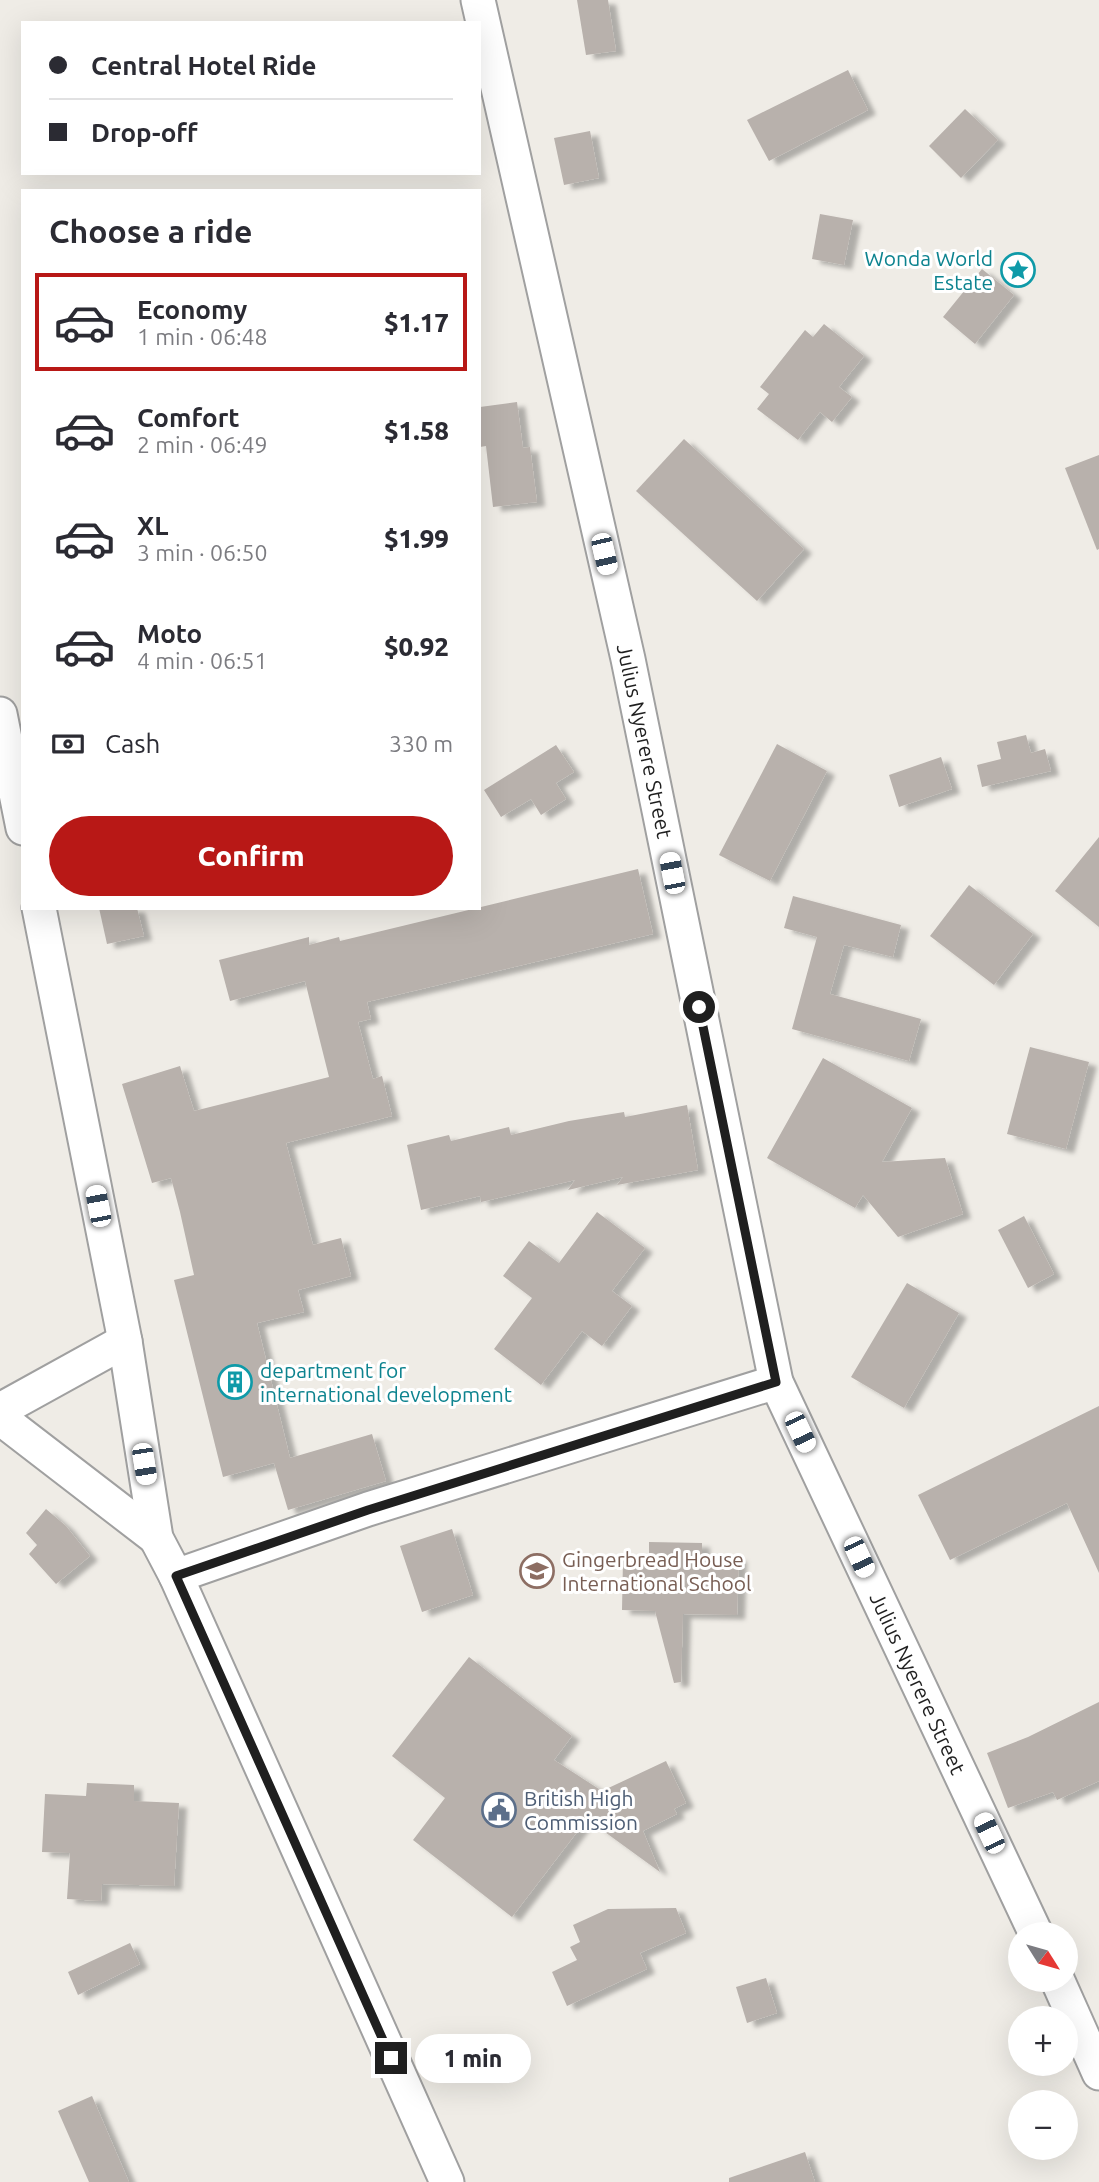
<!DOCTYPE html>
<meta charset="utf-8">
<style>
body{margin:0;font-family:Ubuntu,sans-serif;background:#f2f2f3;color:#2b2b33;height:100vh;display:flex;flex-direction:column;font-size:26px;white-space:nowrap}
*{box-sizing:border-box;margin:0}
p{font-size:23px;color:#7c7c81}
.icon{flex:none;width:38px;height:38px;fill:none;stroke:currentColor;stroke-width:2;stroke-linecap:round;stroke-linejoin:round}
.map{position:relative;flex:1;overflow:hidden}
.sheet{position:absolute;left:21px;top:189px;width:460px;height:721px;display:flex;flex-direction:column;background:#fff;border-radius:0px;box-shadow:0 7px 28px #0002}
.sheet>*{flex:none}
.guide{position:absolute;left:21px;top:21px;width:460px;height:154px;border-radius:0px;box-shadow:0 7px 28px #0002;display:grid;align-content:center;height:154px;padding:0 28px;background:#fff}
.needle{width:46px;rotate:127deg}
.fabs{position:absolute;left:1008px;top:1922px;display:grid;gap:14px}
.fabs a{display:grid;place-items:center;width:70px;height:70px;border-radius:50%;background:#fff;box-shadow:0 7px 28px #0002;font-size:35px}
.end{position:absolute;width:32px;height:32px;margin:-16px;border:9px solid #1f1f1f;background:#fff;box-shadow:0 0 0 4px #fff}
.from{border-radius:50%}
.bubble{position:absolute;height:49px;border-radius:24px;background:#fff;box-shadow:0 7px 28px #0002;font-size:23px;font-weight:800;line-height:49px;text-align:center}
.car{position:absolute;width:21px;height:42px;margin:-21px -10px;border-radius:9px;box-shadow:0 0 5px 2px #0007;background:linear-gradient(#fff 24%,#345 0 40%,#fff 0 76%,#345 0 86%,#fff 0)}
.guide b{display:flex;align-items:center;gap:24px;height:66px;font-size:26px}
.guide b+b{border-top:2px solid #e1e1e2}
.guide i{width:18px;height:18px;background:#2b2b33}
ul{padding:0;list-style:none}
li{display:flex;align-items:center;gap:21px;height:98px;margin:0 14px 10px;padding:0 14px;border:4px solid transparent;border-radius:0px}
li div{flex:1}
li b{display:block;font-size:26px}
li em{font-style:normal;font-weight:800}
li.on{border-color:#b81816}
li>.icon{width:63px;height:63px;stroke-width:1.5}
h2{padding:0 28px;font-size:32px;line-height:84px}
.pay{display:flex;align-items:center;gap:18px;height:77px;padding:0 28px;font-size:26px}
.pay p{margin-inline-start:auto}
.button{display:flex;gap:14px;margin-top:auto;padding:14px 28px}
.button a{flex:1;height:80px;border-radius:42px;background:#b81816;color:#fff;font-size:28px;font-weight:800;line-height:80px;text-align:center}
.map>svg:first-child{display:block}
.building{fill:#b8b1ac;filter:url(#shadow)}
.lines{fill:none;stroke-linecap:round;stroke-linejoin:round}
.street-casing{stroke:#a0a0a0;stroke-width:37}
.street{stroke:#fff;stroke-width:33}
.route{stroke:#1f1f1f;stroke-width:9}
.labels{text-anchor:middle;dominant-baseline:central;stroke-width:6;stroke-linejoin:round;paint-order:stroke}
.culture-label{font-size:21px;fill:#0d838f;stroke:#fff;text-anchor:end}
.street-label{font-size:21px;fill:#1f1f1f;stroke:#fff}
.education-label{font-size:21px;fill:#785e54;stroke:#fff;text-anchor:start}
.service-label{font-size:21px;fill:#4e5e75;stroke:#fff;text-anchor:start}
</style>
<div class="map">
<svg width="1099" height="2182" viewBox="0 0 1099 2182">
<defs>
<filter id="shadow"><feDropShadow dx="8" dy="4.5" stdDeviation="2" flood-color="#0004"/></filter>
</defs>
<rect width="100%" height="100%" fill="#efece6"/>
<g class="building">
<polygon points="577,0 608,0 616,51 586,55"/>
<polygon points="848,70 868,110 769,161 747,120"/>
<polygon points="965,109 998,140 961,178 929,146"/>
<polygon points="590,131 599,178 564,185 554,138"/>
<polygon points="820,214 853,220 844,265 812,259"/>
<polygon points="982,269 1014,295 975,344 943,317"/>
<polygon points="824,324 864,356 839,387 852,397 832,422 820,412 798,440 757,409 769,394 760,387 805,330 813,337"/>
<polygon points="517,402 523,448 530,447 537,502 493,507 486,446 480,447 480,407"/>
<polygon points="684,439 804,549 757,601 636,491"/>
<polygon points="1099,455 1099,549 1097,550 1065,468"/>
<polygon points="1026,735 1031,753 1045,749 1051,771 982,787 977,765 1001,759 997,742"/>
<polygon points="777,744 827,771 770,881 719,855"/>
<polygon points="556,745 574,772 556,783 566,799 541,815 531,799 501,817 484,790"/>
<polygon points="941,757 952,789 899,807 889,775"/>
<polygon points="1099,837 1099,927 1055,891"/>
<polygon points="638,869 653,934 367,1002 371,1019 358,1022 373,1079 382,1076 392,1116 286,1143 313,1245 341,1238 351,1276 298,1290 304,1312 257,1323 290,1458 372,1434 386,1481 288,1510 274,1463 223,1477 174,1280 194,1275 180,1212 171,1178 152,1183 122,1084 180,1066 194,1111 329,1077 305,981 230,1001 219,960 309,937 309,945 339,937 340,941"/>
<polygon points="969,885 1033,934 994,985 930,936"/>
<polygon points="793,896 901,925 893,957 844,945 830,994 921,1019 909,1061 792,1029 817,937 784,928"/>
<polygon points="99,908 137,908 144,936 107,944"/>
<polygon points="1030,1047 1089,1062 1066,1149 1007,1134"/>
<polygon points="823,1058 912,1108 882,1162 945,1158 963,1214 898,1237 863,1195 855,1208 767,1158"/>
<polygon points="687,1105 698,1170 617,1185 623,1177 568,1190 575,1180 481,1202 480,1196 421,1210 407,1145 449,1135 451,1141 509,1127 511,1135 569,1121 624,1112 625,1117"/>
<polygon points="597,1212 645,1248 612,1291 632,1306 602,1346 582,1331 541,1385 494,1349 532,1298 503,1276 529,1241 559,1263"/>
<polygon points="1024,1216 1054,1274 1028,1288 998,1230"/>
<polygon points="907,1283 959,1313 904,1408 851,1377"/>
<polygon points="1099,1406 1099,1573 1067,1503 950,1560 918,1495"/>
<polygon points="46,1509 66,1526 90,1556 56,1584 29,1554 37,1545 26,1533"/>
<polygon points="452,1529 473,1595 422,1612 400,1546"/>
<polygon points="649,1542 702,1543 702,1556 739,1557 737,1615 683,1614 681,1682 674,1683 655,1611 622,1610 623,1559 649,1559"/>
<polygon points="469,1657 572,1736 554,1760 602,1791 666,1761 686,1803 674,1809 677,1814 643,1831 660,1872 587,1819 512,1917 413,1840 445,1798 392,1756"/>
<polygon points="1099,1702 1099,1781 1057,1800 1053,1792 1008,1808 987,1753 1028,1737"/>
<polygon points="87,1783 134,1785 134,1801 179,1803 174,1886 102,1884 101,1901 67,1899 70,1853 42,1852 45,1794 86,1796"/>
<polygon points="676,1908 686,1933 640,1953 647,1969 567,2006 552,1972 577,1960 570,1947 580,1942 573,1925 608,1909"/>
<polygon points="130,1943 140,1964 78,1995 68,1972"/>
<polygon points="766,1978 777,2013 747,2023 736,1987"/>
<polygon points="92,2096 129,2182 89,2182 58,2111"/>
<polygon points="805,2152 815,2182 729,2182 729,2178"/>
</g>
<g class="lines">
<g class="street-casing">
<g id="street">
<polyline points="478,0 628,659 776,1382 1036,1934"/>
<polyline points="0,714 23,828"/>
<polyline points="39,908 125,1341 156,1538 176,1576 447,2182"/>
<polyline points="0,1410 125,1341"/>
<polyline points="0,1418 156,1538"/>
<polyline points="176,1576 368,1509 776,1382"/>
<polyline points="1057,1979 1099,2073"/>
</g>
</g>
<use href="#street" class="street"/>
</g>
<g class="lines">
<polyline class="route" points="391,2058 176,1576 368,1510 776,1382 699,1007"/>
</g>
<defs>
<g id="sight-ring" transform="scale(1.75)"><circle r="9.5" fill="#fff" stroke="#0f9aa8" stroke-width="1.5"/><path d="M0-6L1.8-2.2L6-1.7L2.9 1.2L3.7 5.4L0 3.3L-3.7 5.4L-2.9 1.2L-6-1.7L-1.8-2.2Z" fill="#0f9aa8"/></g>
<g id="building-ring" transform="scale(1.75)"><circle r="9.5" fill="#fff" stroke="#0f9aa8" stroke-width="1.5"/><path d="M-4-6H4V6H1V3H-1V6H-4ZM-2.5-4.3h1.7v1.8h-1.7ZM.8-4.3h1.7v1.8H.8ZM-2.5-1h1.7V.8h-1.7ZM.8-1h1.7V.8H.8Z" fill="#0f9aa8"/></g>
<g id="school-ring" transform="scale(1.75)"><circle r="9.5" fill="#fff" stroke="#8d6e63" stroke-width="1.5"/><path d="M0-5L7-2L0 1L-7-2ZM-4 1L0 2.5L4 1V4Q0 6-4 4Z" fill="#8d6e63"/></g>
<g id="civic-ring" transform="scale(1.75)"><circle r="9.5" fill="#fff" stroke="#5c6f8a" stroke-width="1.5"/><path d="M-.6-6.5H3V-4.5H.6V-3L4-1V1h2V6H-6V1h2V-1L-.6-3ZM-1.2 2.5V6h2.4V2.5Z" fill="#5c6f8a"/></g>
</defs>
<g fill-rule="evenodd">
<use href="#sight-ring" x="1018" y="270"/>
<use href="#building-ring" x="235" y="1382"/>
<use href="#school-ring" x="537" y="1571"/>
<use href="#civic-ring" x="499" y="1810"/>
</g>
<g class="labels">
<g class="culture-label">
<text x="993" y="258">Wonda World<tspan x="993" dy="24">Estate</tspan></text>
<text x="260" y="1370" text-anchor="start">department for<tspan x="260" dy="24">international development</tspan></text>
</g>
<g class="street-label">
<text transform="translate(645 741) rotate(78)">Julius Nyerere Street</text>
<text transform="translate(918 1683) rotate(65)">Julius Nyerere Street</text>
</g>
<g class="education-label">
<text x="562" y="1559">Gingerbread House<tspan x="562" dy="24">International School</tspan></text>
</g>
<g class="service-label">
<text x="524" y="1798">British High<tspan x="524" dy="24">Commission</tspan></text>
</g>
</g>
</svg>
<div class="fabs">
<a><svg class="needle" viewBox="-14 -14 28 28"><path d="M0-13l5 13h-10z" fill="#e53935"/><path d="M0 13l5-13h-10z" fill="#7c7c81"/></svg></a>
<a>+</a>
<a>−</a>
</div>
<i class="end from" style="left:699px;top:1007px"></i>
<i class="end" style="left:391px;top:2058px"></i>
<div class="bubble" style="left:415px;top:2034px;width:116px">1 min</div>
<i class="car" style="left:604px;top:554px;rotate:167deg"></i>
<i class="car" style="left:672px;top:873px;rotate:349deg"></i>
<i class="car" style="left:98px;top:1206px;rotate:349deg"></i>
<i class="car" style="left:800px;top:1432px;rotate:155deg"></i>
<i class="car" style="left:144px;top:1464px;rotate:171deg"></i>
<i class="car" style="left:859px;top:1557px;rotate:155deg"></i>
<i class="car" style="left:989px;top:1833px;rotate:335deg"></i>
<div class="guide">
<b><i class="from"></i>Central Hotel Ride</b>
<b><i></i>Drop-off</b>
</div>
<section class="sheet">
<h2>Choose a ride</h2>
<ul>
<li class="on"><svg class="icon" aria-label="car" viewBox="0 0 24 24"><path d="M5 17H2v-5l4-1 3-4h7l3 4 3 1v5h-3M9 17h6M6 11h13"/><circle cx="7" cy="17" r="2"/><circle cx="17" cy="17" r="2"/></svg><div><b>Economy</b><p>1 min · 06:48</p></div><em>$1.17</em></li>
<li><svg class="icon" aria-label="car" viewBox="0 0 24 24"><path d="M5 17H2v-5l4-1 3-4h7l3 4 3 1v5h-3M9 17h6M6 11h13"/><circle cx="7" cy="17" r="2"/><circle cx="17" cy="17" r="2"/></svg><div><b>Comfort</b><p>2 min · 06:49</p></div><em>$1.58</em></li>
<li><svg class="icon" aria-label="car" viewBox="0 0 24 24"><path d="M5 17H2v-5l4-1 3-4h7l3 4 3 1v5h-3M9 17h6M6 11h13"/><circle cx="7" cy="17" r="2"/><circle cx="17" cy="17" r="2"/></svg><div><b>XL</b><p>3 min · 06:50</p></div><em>$1.99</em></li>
<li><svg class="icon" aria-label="car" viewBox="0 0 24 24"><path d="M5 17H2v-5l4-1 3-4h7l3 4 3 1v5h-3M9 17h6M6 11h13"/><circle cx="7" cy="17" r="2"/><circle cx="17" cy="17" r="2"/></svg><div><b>Moto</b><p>4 min · 06:51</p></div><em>$0.92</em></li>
</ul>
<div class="pay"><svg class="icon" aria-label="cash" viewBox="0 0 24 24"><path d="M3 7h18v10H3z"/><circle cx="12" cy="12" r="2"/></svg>Cash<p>330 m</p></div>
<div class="button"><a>Confirm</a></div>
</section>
</div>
